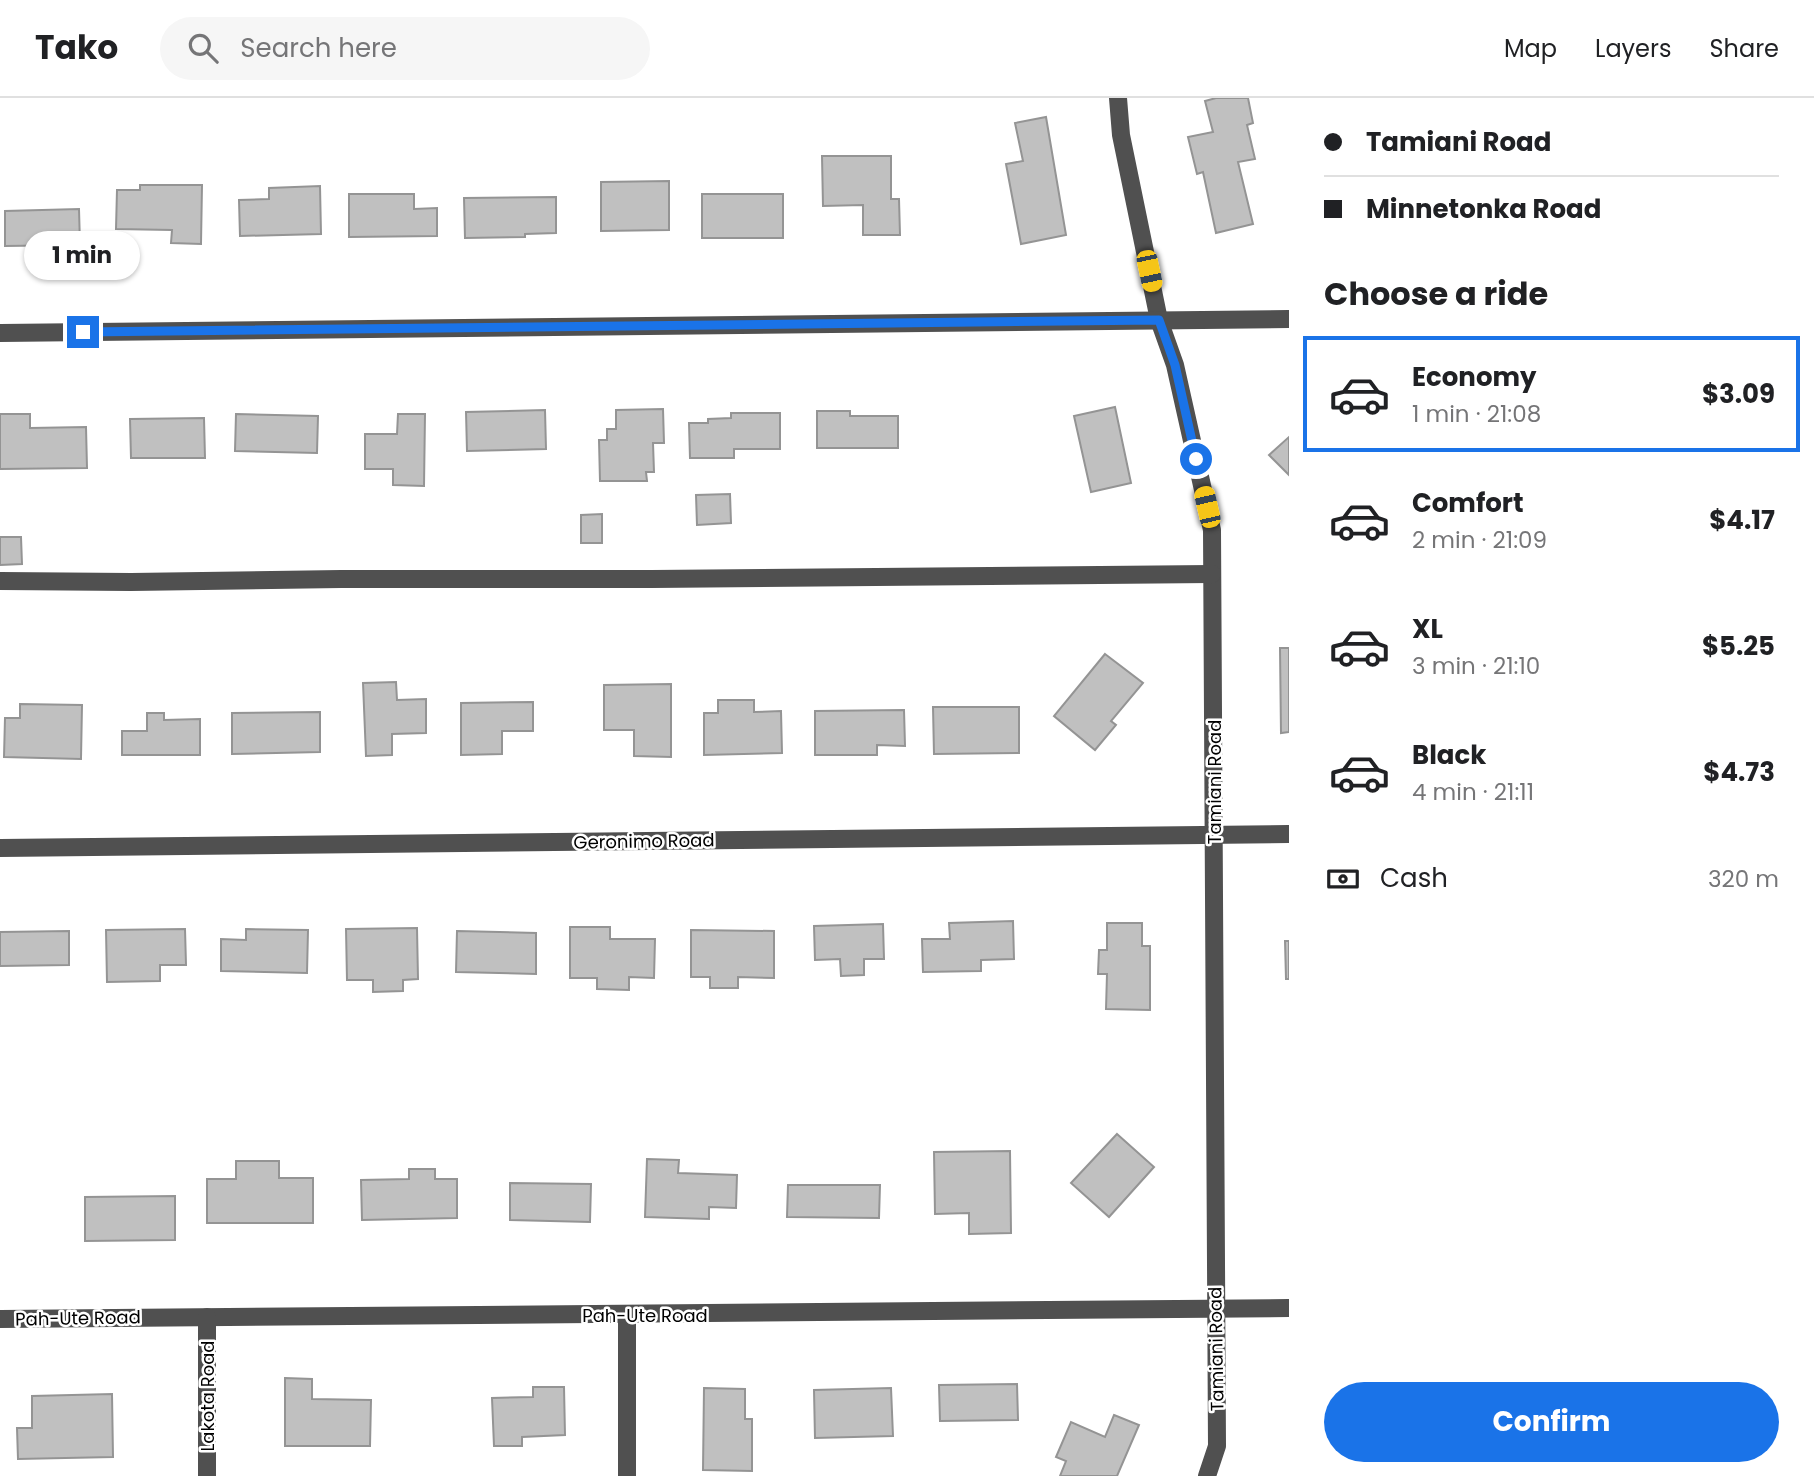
<!DOCTYPE html>
<meta charset="utf-8">
<style>
body{margin:0;font-family:Poppins,sans-serif;background:#f6f6f6;color:#202124;height:100vh;display:flex;flex-direction:column;font-size:26px;white-space:nowrap}
*{box-sizing:border-box;margin:0}
p{font-size:23px;color:#757577}
.icon{flex:none;width:38px;height:38px;fill:none;stroke:currentColor;stroke-width:2;stroke-linecap:round;stroke-linejoin:round}
.map{position:relative;flex:1;overflow:hidden}
.drawer{display:flex;flex-direction:column;background:#fff;width:525px}
.drawer>*{flex:none}
.guide{display:grid;align-content:center;height:154px;padding:0 35px;background:#fff}
.end{position:absolute;width:32px;height:32px;margin:-16px;border:9px solid #1a73e8;background:#fff;box-shadow:0 0 0 4px #fff}
.from{border-radius:50%}
.bubble{position:absolute;height:49px;border-radius:24px;background:#fff;box-shadow:0 2px 5px #0004;font-size:23px;font-weight:700;line-height:49px;text-align:center}
.car{position:absolute;width:21px;height:42px;margin:-21px -10px;border-radius:9px;box-shadow:0 0 5px 2px #0007;background:linear-gradient(#f5c518 24%,#345 0 40%,#f5c518 0 76%,#345 0 86%,#f5c518 0)}
.guide b{display:flex;align-items:center;gap:24px;height:66px;font-size:26px}
.guide b+b{border-top:2px solid #e0e0e0}
.guide i{width:18px;height:18px;background:#202124}
ul{padding:0;list-style:none}
li{display:flex;align-items:center;gap:21px;height:116px;margin:0 14px 10px;padding:0 21px;border:4px solid transparent;border-radius:0px}
li div{flex:1}
li b{display:block;font-size:26px}
li em{font-style:normal;font-weight:700}
li.on{border-color:#1a73e8}
li>.icon{width:63px;height:63px;stroke-width:1.5}
h2{padding:0 35px;font-size:32px;line-height:84px}
.pay{display:flex;align-items:center;gap:18px;height:77px;padding:0 35px;font-size:26px}
.pay p{margin-inline-start:auto}
.action{display:flex;gap:14px;margin-top:auto;padding:14px 35px}
.action a{flex:1;height:80px;border-radius:42px;background:#1a73e8;color:#fff;font-size:28px;font-weight:700;line-height:80px;text-align:center}
header{display:flex;align-items:center;gap:42px;box-sizing:border-box;height:98px;padding:0 35px;background:#fff;border-bottom:2px solid #e0e0e0}
header strong{font-size:33px}
nav{display:flex;gap:38px;margin-inline-start:auto;font-size:24px}
.search{width:490px;height:63px;background:#f6f6f6;display:flex;align-items:center;gap:18px;box-sizing:border-box;padding:0 24px;border-radius:38px;color:#757577;font-size:26px}
main{display:flex;flex:1;min-height:0}
.map>svg:first-child{display:block}
.building{fill:#c0c0c0;stroke:#949494;stroke-width:2}
.lines{fill:none;stroke-linecap:round;stroke-linejoin:round}
.minor{stroke:#505050;stroke-width:18}
.route{stroke:#1a73e8;stroke-width:9}
.labels{text-anchor:middle;dominant-baseline:central;stroke-width:5;stroke-linejoin:round;paint-order:stroke}
.street-label{font-size:18px;fill:#000;stroke:#fff}
</style>
<header>
<strong>Tako</strong>
<div class="search"><svg class="icon" aria-label="search" viewBox="0 0 24 24"><circle cx="10" cy="10" r="6"/><path d="M15 15l6 6"/></svg>Search here</div>
<nav><a>Map</a><a>Layers</a><a>Share</a></nav>
</header>
<main>
<div class="map">
<svg width="1289" height="1378" viewBox="0 0 1289 1378">
<rect width="100%" height="100%" fill="#fff"/>
<g class="building">
<polygon points="1216,0 1248,0 1253,25 1247,27 1255,61 1238,64 1253,126 1216,135 1203,74 1197,76 1188,39 1213,34 1205,3"/>
<polygon points="1046,19 1066,137 1021,146 1006,66 1023,63 1015,25"/>
<polygon points="822,58 891,58 891,101 899,101 900,137 863,137 863,107 823,108"/>
<polygon points="669,83 669,132 601,133 601,84"/>
<polygon points="140,87 202,87 201,146 171,145 172,132 116,131 117,92 140,92"/>
<polygon points="320,88 321,136 240,138 239,102 269,101 269,90"/>
<polygon points="349,96 414,96 414,111 437,110 437,138 349,139"/>
<rect x="702" y="96" width="81" height="44"/>
<polygon points="556,99 556,135 525,136 525,139 465,140 464,100"/>
<polygon points="79,111 80,147 5,148 5,113"/>
<polygon points="1115,309 1131,385 1091,394 1074,318"/>
<polygon points="663,311 664,345 653,345 654,374 646,374 647,383 600,383 599,342 607,342 607,331 616,331 616,312"/>
<polygon points="545,312 546,351 467,353 466,314"/>
<polygon points="817,313 850,313 850,318 898,318 898,350 817,350"/>
<polygon points="731,315 780,315 780,351 734,351 734,360 690,360 689,325 708,325 708,321 731,320"/>
<polygon points="0,316 30,316 30,330 86,329 87,370 0,371"/>
<polygon points="236,316 318,318 317,355 235,353"/>
<polygon points="398,316 425,316 424,388 393,387 393,371 365,371 365,336 397,336"/>
<polygon points="204,320 205,360 131,360 130,321"/>
<polygon points="1289,339 1289,377 1269,357"/>
<polygon points="730,396 731,425 697,427 696,397"/>
<polygon points="602,416 602,445 581,445 581,417"/>
<polygon points="0,439 21,439 22,466 0,467"/>
<polygon points="1280,550 1289,550 1289,634 1281,635"/>
<polygon points="1105,556 1143,585 1111,623 1116,627 1095,652 1054,618"/>
<polygon points="396,584 397,602 426,601 426,635 392,636 392,657 366,658 363,585"/>
<polygon points="671,586 671,659 634,658 634,632 604,632 604,587"/>
<polygon points="718,602 754,602 754,614 781,613 782,655 704,657 704,615 718,615"/>
<polygon points="533,604 533,633 502,633 502,656 461,657 461,605"/>
<polygon points="20,606 82,607 81,661 4,659 5,620 20,620"/>
<polygon points="933,609 1019,609 1019,655 934,656"/>
<polygon points="904,612 905,648 877,647 877,657 815,657 815,613"/>
<polygon points="320,614 320,654 232,656 232,615"/>
<polygon points="147,615 164,615 164,622 200,621 200,657 122,657 122,633 147,633"/>
<polygon points="1013,823 1014,861 981,862 981,873 923,874 922,841 950,841 949,825"/>
<polygon points="1107,825 1142,825 1142,848 1150,848 1150,912 1106,911 1107,876 1098,876 1099,852 1107,852"/>
<polygon points="883,826 884,861 864,861 864,877 841,878 840,861 815,862 814,828"/>
<polygon points="570,829 610,829 610,841 655,841 654,880 629,879 629,892 597,891 597,880 570,880"/>
<polygon points="417,830 418,881 403,882 403,893 373,894 373,882 347,882 346,831"/>
<polygon points="185,831 186,867 160,867 160,883 107,884 106,832"/>
<polygon points="246,831 308,832 307,875 221,873 221,841 246,842"/>
<polygon points="691,832 774,833 774,880 738,879 738,890 710,890 710,879 691,879"/>
<polygon points="69,833 69,867 0,868 0,834"/>
<polygon points="457,833 536,835 536,876 456,874"/>
<polygon points="1285,843 1289,843 1289,881 1286,881"/>
<polygon points="1117,1036 1154,1069 1109,1119 1071,1085"/>
<polygon points="1010,1053 1011,1135 969,1136 969,1115 935,1116 934,1054"/>
<polygon points="647,1061 679,1062 678,1075 737,1077 736,1110 709,1109 709,1121 645,1119"/>
<polygon points="236,1063 279,1063 279,1080 313,1080 313,1125 207,1125 207,1081 236,1081"/>
<polygon points="409,1071 435,1071 435,1081 457,1081 457,1120 362,1122 361,1082 409,1081"/>
<polygon points="510,1085 591,1086 590,1124 510,1122"/>
<polygon points="788,1087 880,1087 879,1120 787,1119"/>
<polygon points="175,1098 175,1142 85,1143 85,1099"/>
<polygon points="285,1280 312,1281 312,1301 371,1302 370,1348 285,1348"/>
<polygon points="1017,1286 1018,1322 940,1323 939,1287"/>
<polygon points="533,1289 564,1289 565,1337 522,1339 522,1348 494,1348 492,1300 533,1299"/>
<polygon points="704,1290 745,1291 745,1321 752,1321 752,1373 703,1372"/>
<polygon points="891,1290 893,1338 815,1340 814,1292"/>
<polygon points="112,1296 113,1359 18,1361 17,1330 32,1330 32,1298"/>
<polygon points="1114,1317 1139,1327 1117,1378 1060,1378 1066,1363 1056,1359 1071,1324 1105,1339"/>
</g>
<g class="lines">
<g class="minor">
<polyline points="1118,0 1121,37 1159,222 1175,267 1212,432 1217,1348 1207,1378"/>
<polyline points="0,235 1289,221"/>
<polyline points="0,483 131,484 341,481 652,481 1212,476"/>
<polyline points="0,750 1289,736"/>
<polyline points="627,1217 627,1378"/>
<polyline points="0,1221 1289,1210"/>
<polyline points="207,1378 207,1219"/>
</g>
</g>
<g class="lines">
<polyline class="route" points="83,234 1159,222 1175,267 1196,361"/>
</g>
<g class="labels">
<g class="street-label">
<text transform="translate(1214 684) rotate(-90)">Tamiani Road</text>
<text transform="translate(644 743) rotate(-1)">Geronimo Road</text>
<text x="645" y="1217">Pah-Ute Road</text>
<text transform="translate(78 1220) rotate(-1)">Pah-Ute Road</text>
<text transform="translate(1216 1251) rotate(-91)">Tamiani Road</text>
<text transform="translate(207 1298) rotate(-90)">Lakota Road</text>
</g>
</g>
</svg>
<i class="end from" style="left:1196px;top:361px"></i>
<i class="end" style="left:83px;top:234px"></i>
<div class="bubble" style="left:24px;top:133px;width:116px">1 min</div>
<i class="car" style="left:1149px;top:173px;rotate:168deg"></i>
<i class="car" style="left:1207px;top:409px;rotate:347deg"></i>
</div>
<section class="drawer">
<div class="guide">
<b><i class="from"></i>Tamiani Road</b>
<b><i></i>Minnetonka Road</b>
</div>
<h2>Choose a ride</h2>
<ul>
<li class="on"><svg class="icon" aria-label="car" viewBox="0 0 24 24"><path d="M5 17H2v-5l4-1 3-4h7l3 4 3 1v5h-3M9 17h6M6 11h13"/><circle cx="7" cy="17" r="2"/><circle cx="17" cy="17" r="2"/></svg><div><b>Economy</b><p>1 min · 21:08</p></div><em>$3.09</em></li>
<li><svg class="icon" aria-label="car" viewBox="0 0 24 24"><path d="M5 17H2v-5l4-1 3-4h7l3 4 3 1v5h-3M9 17h6M6 11h13"/><circle cx="7" cy="17" r="2"/><circle cx="17" cy="17" r="2"/></svg><div><b>Comfort</b><p>2 min · 21:09</p></div><em>$4.17</em></li>
<li><svg class="icon" aria-label="car" viewBox="0 0 24 24"><path d="M5 17H2v-5l4-1 3-4h7l3 4 3 1v5h-3M9 17h6M6 11h13"/><circle cx="7" cy="17" r="2"/><circle cx="17" cy="17" r="2"/></svg><div><b>XL</b><p>3 min · 21:10</p></div><em>$5.25</em></li>
<li><svg class="icon" aria-label="car" viewBox="0 0 24 24"><path d="M5 17H2v-5l4-1 3-4h7l3 4 3 1v5h-3M9 17h6M6 11h13"/><circle cx="7" cy="17" r="2"/><circle cx="17" cy="17" r="2"/></svg><div><b>Black</b><p>4 min · 21:11</p></div><em>$4.73</em></li>
</ul>
<div class="pay"><svg class="icon" aria-label="cash" viewBox="0 0 24 24"><path d="M3 7h18v10H3z"/><circle cx="12" cy="12" r="2"/></svg>Cash<p>320 m</p></div>
<div class="action"><a>Confirm</a></div>
</section>
</main>
